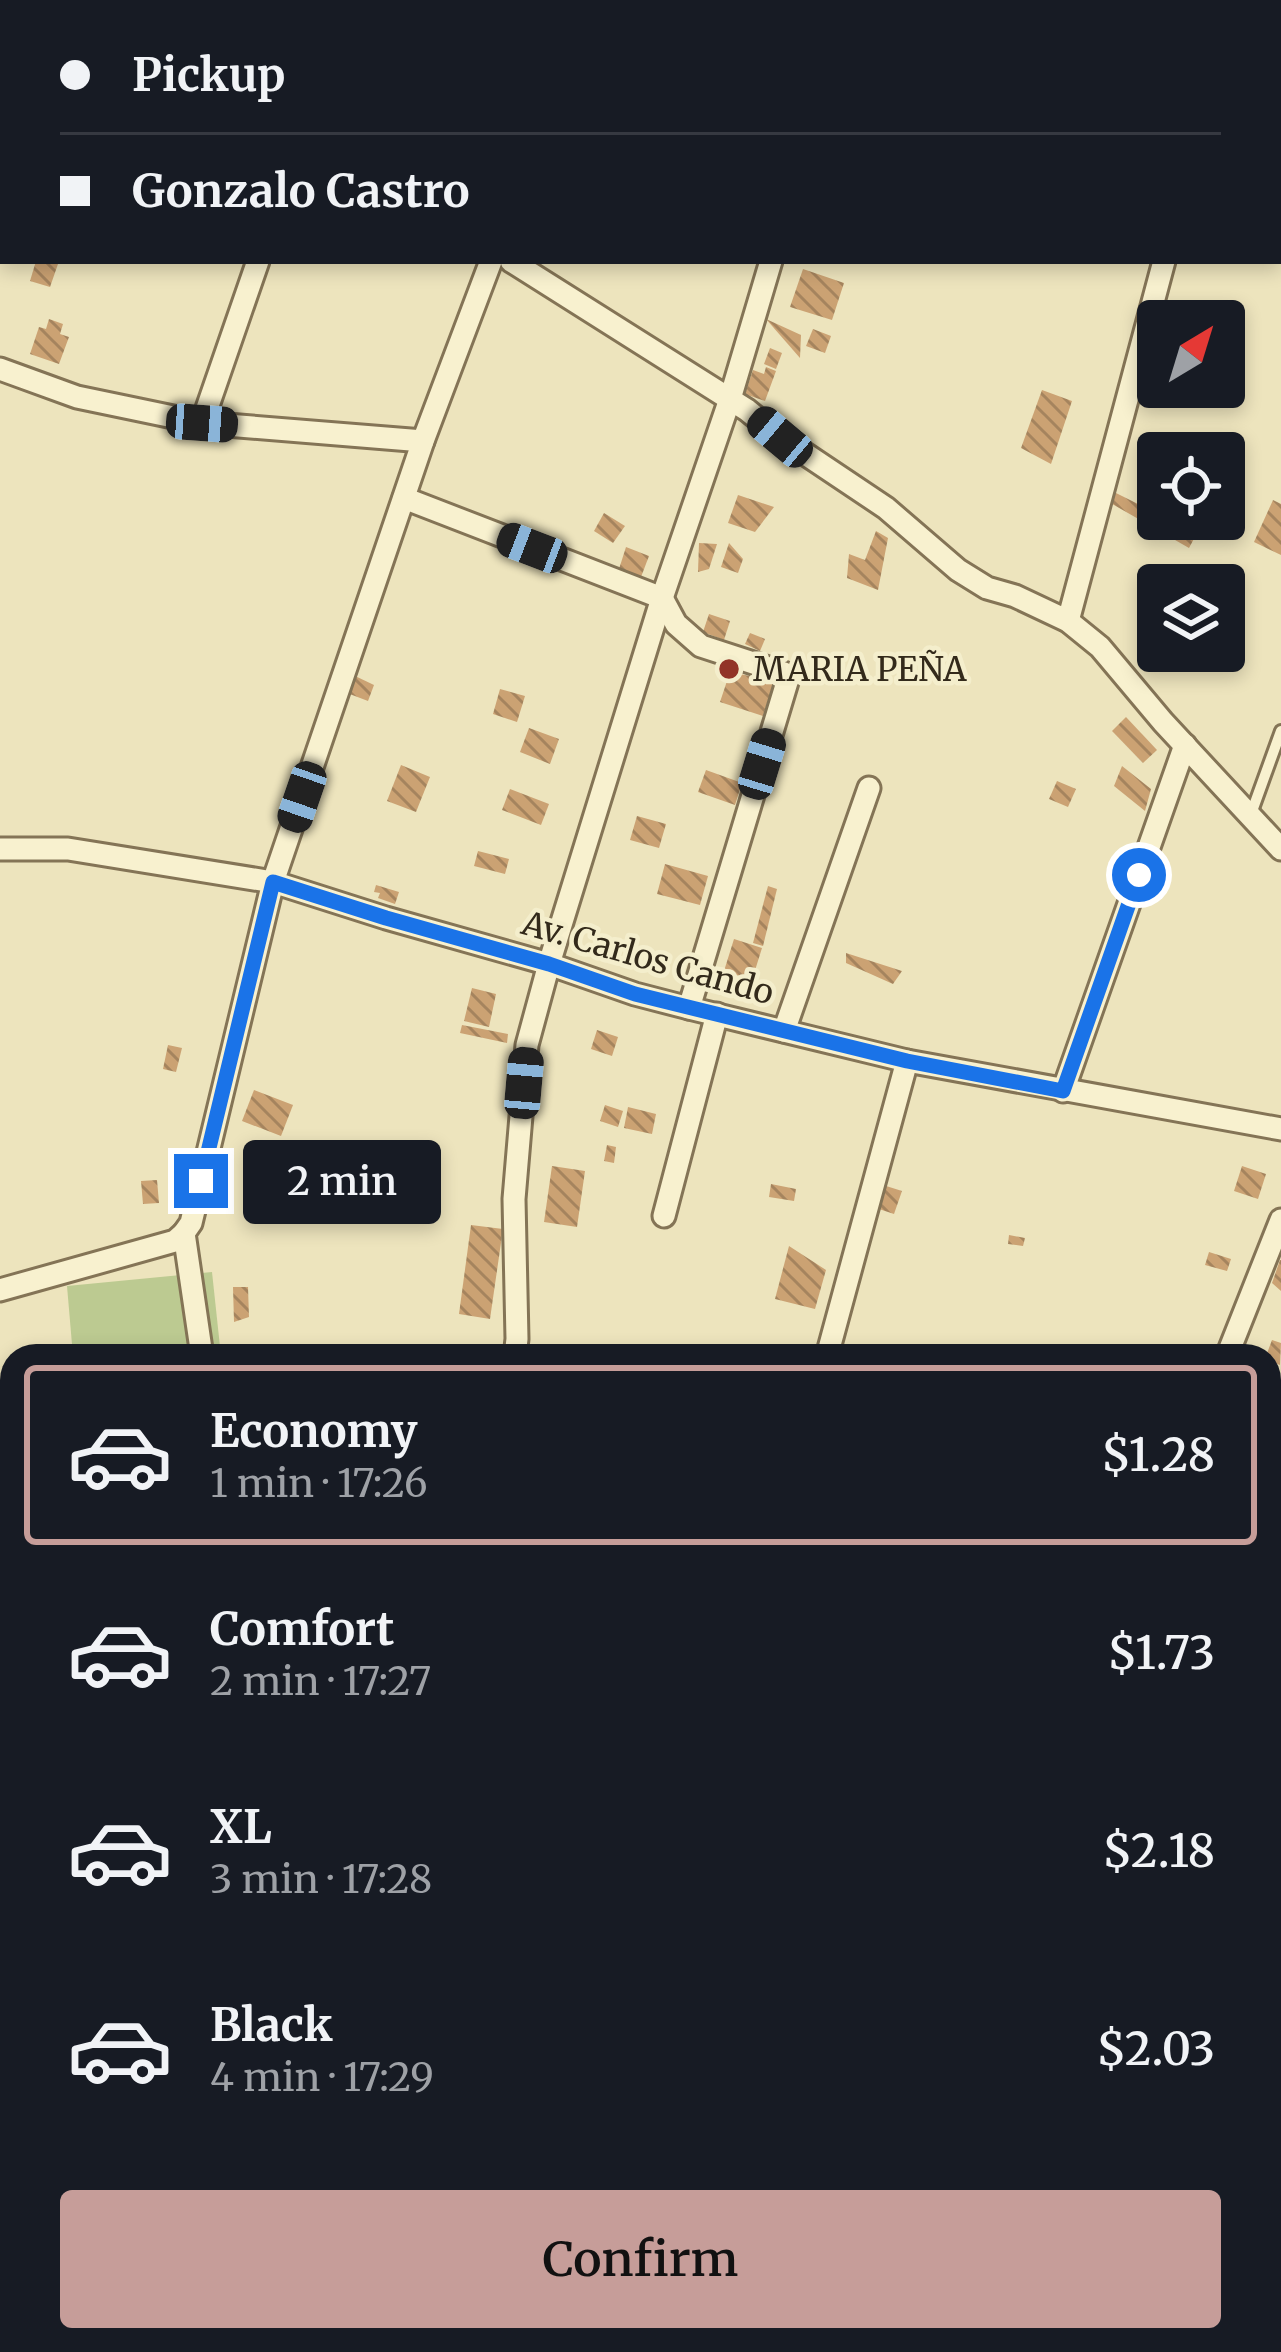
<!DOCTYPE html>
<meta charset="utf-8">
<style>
body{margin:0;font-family:Merriweather,serif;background:#242831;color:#f1f3f6;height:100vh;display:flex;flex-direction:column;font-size:45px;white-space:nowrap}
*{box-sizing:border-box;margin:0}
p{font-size:39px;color:#9ea1a6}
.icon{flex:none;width:66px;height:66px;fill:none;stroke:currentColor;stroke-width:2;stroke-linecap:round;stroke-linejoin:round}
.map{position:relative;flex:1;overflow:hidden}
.panel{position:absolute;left:0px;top:1344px;width:1281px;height:1008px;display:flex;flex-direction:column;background:#171b24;border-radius:36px 36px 0 0;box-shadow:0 6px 18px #0003}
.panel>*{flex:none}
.guide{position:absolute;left:0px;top:0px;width:1281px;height:264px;box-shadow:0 6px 18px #0003;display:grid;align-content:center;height:264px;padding:0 60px;background:#171b24}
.needle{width:78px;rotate:38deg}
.tools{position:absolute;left:1137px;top:300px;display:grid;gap:24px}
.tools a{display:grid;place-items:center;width:108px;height:108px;border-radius:12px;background:#171b24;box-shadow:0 6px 18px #0003;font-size:60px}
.end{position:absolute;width:54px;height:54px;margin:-27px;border:15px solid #1a73e8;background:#fff;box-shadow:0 0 0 6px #fff}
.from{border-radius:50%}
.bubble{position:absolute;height:84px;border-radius:12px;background:#171b24;box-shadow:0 6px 18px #0003;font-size:39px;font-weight:600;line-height:84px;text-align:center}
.car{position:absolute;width:36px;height:72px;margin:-36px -18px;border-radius:15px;box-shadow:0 0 9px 3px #0007;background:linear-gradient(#222 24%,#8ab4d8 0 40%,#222 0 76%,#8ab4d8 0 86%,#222 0)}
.guide b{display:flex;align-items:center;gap:42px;height:114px;font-size:45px}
.guide b+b{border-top:3px solid #363941}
.guide i{width:30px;height:30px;background:#f1f3f6}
ul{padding:21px 0 0;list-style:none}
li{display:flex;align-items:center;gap:36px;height:180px;margin:0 24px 18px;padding:0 36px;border:6px solid transparent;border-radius:12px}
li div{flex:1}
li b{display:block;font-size:45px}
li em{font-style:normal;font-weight:600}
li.selected{border-color:#c69d99}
li>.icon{width:108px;height:108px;stroke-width:1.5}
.button{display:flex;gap:24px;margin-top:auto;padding:24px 60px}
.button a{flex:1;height:138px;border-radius:12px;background:#c69d99;color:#111;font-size:48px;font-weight:600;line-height:138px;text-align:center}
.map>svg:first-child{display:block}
.pitch{fill:#bcca91}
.building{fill:url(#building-back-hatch)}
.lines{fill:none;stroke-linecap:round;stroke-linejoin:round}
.lane-casing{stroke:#847456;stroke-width:16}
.street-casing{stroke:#847456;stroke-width:27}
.secondary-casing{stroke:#65553a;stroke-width:33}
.highway-casing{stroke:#51422b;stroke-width:42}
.lane{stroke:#f8f1cf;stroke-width:10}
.street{stroke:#f8f1cf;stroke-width:21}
.secondary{stroke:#f8f1cf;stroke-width:27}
.highway{stroke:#ddaf4c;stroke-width:36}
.route{stroke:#1a73e8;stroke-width:15}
.poi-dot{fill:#923427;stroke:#f4eecc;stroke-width:4.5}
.labels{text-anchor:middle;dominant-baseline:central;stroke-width:9;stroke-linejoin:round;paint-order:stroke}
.poi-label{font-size:33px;fill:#332a1b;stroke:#f4eecc;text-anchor:start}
.street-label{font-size:33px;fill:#332a1b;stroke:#f4eecc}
</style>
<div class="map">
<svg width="1281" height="2352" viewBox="0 0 1281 2352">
<defs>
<pattern id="building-back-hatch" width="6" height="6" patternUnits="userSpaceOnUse" patternTransform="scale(3)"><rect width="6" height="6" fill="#cba273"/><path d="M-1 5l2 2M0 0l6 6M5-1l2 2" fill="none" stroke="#a5845e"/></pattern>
</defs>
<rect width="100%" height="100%" fill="#ede4bd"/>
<polygon class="pitch" points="212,1272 221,1356 73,1356 67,1286"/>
<g class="building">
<polygon points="36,261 58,264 50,287 30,281"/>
<polygon points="803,269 844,283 832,320 790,307"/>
<polygon points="1162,308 1190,321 1158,321 1158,351 1146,346"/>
<polygon points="49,319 63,324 60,334 69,337 59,364 30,354 39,327 46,329"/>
<polygon points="766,319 801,335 800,358"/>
<polygon points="813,329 831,336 825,353 806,346"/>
<polygon points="770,348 782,353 776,369 764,364"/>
<polygon points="766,367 776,371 765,401 745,394 753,370 764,374"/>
<polygon points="1042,390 1072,401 1051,464 1021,448"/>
<polygon points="1116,493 1138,504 1144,497 1155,505 1154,511 1158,513 1158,519 1168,519 1196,535 1189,548 1107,501"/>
<polygon points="738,495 774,507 755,532 728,523"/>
<polygon points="1273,500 1281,504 1281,555 1254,542"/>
<polygon points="604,513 625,526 613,543 594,531"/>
<polygon points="876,531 888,538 878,590 847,578 849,554 865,560"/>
<polygon points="699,543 717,544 709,569 698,572"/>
<polygon points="729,543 743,559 738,573 721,567"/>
<polygon points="626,547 649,556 641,577 619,569"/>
<polygon points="709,614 730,621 724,640 703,632"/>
<polygon points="750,633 765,639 760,651 745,644"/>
<polygon points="730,672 774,681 763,716 720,702"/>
<polygon points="353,675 374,685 368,701 347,693"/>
<polygon points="500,689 525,696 517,722 493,714"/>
<polygon points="1126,717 1157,750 1143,763 1112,731"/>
<polygon points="529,728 559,739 550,764 520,752"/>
<polygon points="401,765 430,777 416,812 387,801"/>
<polygon points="1122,766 1151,789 1145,811 1114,786"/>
<polygon points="706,770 742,783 735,805 698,792"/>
<polygon points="1057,781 1076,789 1068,807 1049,799"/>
<polygon points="510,789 549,804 541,825 502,810"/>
<polygon points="637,816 666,824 659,848 630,840"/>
<polygon points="478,851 509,859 505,874 474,866"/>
<polygon points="665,864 708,876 700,905 657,894"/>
<polygon points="376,885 399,892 395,904 378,898 380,893 374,892"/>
<polygon points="768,886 777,889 763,946 753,943"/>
<polygon points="734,939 762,948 752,980 724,971"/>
<polygon points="846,953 902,971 893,984 846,963"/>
<polygon points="472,988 496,994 489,1027 464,1021"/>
<polygon points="462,1025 508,1034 507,1043 460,1033"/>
<polygon points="597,1030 618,1037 612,1056 591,1049"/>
<polygon points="168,1045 182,1048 176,1072 163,1069"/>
<polygon points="254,1090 293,1105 281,1136 242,1121"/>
<polygon points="605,1105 623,1111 618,1127 600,1121"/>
<polygon points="628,1107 656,1114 652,1134 624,1128"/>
<polygon points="607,1145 616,1147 614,1163 604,1161"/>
<polygon points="257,1163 269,1166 267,1176 254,1173"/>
<polygon points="552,1166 585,1171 577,1227 544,1222"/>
<polygon points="1242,1166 1266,1174 1258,1199 1234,1191"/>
<polygon points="157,1180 159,1203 143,1204 141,1181"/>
<polygon points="771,1184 796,1189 794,1201 769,1197"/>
<polygon points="883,1185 902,1191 894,1214 876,1208"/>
<polygon points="471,1225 503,1229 490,1319 459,1314"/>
<polygon points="1009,1235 1025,1238 1023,1246 1008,1244"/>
<polygon points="789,1246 826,1270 815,1309 775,1299"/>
<polygon points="1209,1252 1231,1259 1227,1271 1205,1265"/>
<polygon points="1280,1260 1281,1260 1281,1291 1272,1283"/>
<polygon points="233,1287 248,1287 249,1317 234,1322"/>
<polygon points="1272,1340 1281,1343 1280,1365 1269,1361 1269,1356 1266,1356"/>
<polygon points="1281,1490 1281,1526 1269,1518 1269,1509"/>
<polygon points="4,1780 11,1806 0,1809 0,1781"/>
<polygon points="1269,2121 1276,2121 1279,2153 1269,2154"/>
</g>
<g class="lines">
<g class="lane-casing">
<polyline id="lane" points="1251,814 1281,731"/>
</g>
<g class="street-casing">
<g id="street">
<polyline points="351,3 352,0"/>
<polyline points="588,3 589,0"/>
<polyline points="850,3 851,0"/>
<polyline points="0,55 3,63"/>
<polyline points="511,261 747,410 780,437 886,508 958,570 987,588 1015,596 1068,621 1100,647 1163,722 1281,849"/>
<polyline points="0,369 77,397 202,423 423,441"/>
<polyline points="202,423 258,261"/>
<polyline points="404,498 662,598 676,624 701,646 784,673 787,682 689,1008"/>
<polyline points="1068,621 1164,261"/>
<polyline points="0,849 68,849 273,882 386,918 549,964 635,994 689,1008 907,1061 1281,1129"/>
<polyline points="784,1031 869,788"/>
<polyline points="1063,1091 1185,745"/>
<polyline points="664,1216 717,1014"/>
<polyline points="0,1290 175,1241 184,1233"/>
<polyline points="202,1356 184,1233 191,1223 273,882 423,441 491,261"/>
<polyline points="515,1356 517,1339 514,1199 527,1045 549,964 662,598 730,399 771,261"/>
<polyline points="827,1356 907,1061"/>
<polyline points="1227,1356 1281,1220"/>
<polyline points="1269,1478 1281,1453"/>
<polyline points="0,1744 12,1738"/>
<polyline points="1081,2352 1085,2340"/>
</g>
</g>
<g class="secondary-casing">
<g id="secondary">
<polyline points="1062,0 1066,3"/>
<polyline points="1107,0 1110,3"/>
<polyline points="1278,139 1281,141"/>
<polyline points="1278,182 1281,185"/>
</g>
</g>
<g class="highway-casing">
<g id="highway">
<polyline points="1269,1793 1281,1794"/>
<polyline points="1269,1846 1281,1847"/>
<polyline points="0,2038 12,2028"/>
<polyline points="0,2087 12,2078"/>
</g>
</g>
<use href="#lane" class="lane"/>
<use href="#street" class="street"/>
<use href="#secondary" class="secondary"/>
<use href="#highway" class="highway"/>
</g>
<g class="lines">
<polyline class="route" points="201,1181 273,882 386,918 549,964 635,994 907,1061 1063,1091 1139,875"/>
</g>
<circle class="poi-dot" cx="729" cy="669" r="12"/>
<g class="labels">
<g class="poi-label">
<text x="753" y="669">MARIA PEÑA</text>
</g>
<g class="street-label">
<text transform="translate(648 958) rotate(16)">Av. Carlos Cando</text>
</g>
</g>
</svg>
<div class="tools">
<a><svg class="needle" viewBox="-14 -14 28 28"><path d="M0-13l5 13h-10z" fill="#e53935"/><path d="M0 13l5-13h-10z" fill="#9ea1a6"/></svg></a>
<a><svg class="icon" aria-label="locate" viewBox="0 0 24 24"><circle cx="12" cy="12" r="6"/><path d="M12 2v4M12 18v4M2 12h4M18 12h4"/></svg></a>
<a><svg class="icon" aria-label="layers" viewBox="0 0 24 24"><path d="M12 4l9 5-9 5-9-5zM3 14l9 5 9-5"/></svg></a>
</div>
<i class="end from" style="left:1139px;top:875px"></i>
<i class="end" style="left:201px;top:1181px"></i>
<div class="bubble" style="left:243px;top:1140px;width:198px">2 min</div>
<i class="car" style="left:202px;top:423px;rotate:94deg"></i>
<i class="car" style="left:780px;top:437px;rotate:310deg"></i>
<i class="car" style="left:532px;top:548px;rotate:291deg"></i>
<i class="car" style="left:762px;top:764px;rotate:17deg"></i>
<i class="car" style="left:302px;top:797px;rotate:199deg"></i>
<i class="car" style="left:524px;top:1083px;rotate:5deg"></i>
<div class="guide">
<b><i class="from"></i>Pickup</b>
<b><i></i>Gonzalo Castro</b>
</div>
<section class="panel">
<ul>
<li class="selected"><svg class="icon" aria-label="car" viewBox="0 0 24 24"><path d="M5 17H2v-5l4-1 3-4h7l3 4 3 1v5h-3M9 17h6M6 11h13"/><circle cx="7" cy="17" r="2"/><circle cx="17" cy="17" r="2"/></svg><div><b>Economy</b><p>1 min · 17:26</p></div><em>$1.28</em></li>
<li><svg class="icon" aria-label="car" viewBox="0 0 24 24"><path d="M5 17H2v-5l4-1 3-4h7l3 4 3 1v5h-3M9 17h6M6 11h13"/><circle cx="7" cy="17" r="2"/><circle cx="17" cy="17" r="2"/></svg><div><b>Comfort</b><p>2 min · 17:27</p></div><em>$1.73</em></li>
<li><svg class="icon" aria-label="car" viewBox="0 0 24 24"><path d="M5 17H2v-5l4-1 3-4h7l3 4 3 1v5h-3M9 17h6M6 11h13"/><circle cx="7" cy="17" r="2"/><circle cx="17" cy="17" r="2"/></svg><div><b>XL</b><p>3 min · 17:28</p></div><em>$2.18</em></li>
<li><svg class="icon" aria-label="car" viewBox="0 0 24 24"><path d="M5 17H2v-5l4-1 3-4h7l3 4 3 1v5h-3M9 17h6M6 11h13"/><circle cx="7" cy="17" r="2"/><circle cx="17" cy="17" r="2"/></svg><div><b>Black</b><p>4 min · 17:29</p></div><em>$2.03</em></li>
</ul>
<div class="button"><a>Confirm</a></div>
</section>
</div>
